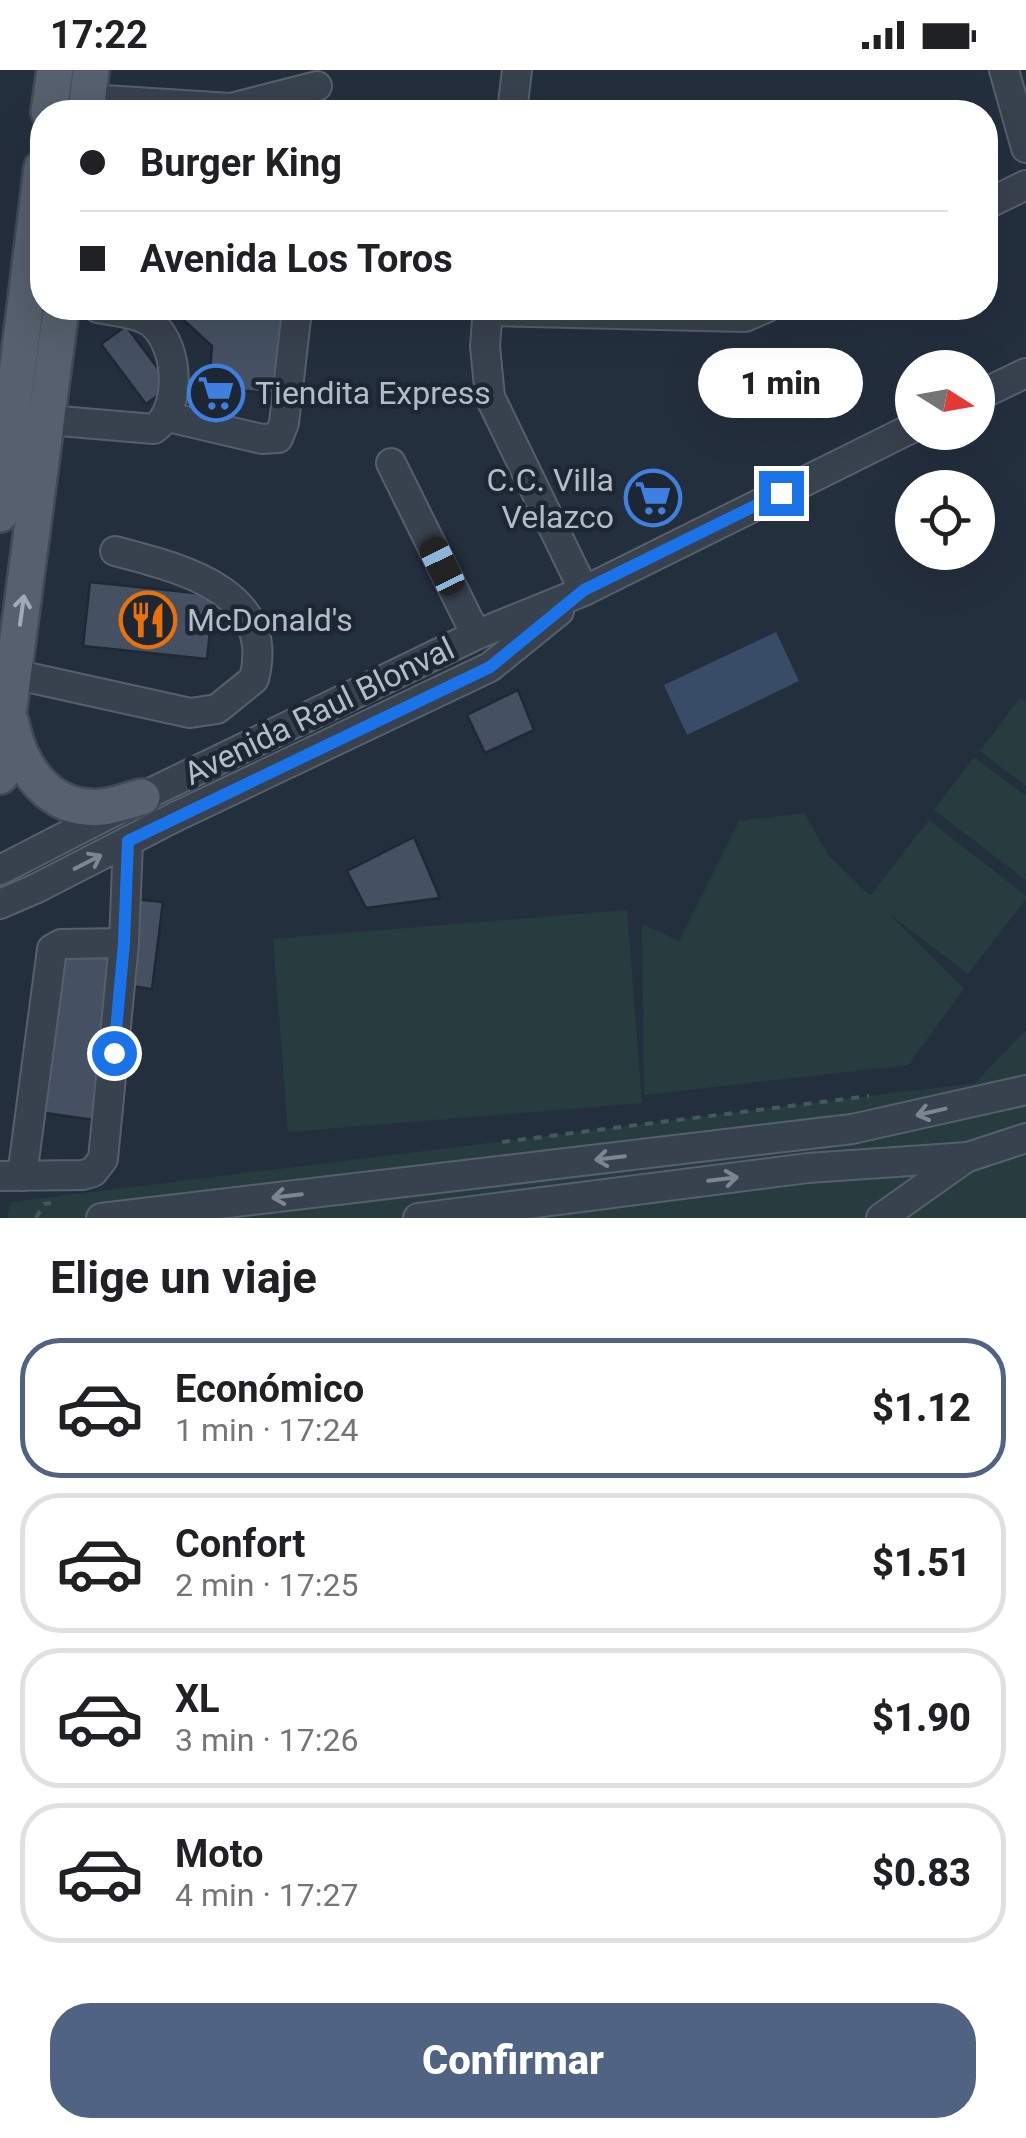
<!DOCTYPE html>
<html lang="es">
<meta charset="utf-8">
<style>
body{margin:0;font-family:Roboto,sans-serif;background:#f6f6f6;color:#202124;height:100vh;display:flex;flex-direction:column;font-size:38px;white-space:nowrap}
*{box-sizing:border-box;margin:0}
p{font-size:32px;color:#757577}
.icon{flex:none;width:55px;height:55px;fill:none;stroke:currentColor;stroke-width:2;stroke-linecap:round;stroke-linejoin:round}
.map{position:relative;height:1148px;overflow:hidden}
.details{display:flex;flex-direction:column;background:#fff;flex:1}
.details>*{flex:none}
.top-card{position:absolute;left:30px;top:30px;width:968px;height:220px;border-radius:40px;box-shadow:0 10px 40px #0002;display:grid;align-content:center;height:220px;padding:0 50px;background:#fff}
.needle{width:65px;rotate:101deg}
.tools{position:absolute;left:895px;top:280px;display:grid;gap:20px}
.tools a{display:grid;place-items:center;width:100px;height:100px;border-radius:50%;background:#fff;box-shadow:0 10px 40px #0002;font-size:50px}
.end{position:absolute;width:45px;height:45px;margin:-22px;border:12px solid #1a73e8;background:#fff;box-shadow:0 0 0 5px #fff}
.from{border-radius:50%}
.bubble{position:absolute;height:70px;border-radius:35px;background:#fff;box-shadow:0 10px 40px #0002;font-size:32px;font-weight:800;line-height:70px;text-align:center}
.car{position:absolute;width:30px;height:60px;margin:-30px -15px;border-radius:12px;box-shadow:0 0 8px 2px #0007;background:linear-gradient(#222 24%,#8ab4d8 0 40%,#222 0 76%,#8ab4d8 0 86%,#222 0)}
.top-card b{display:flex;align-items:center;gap:35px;height:95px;font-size:38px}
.top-card b+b{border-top:2px solid #e0e0e0}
.top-card i{width:25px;height:25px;background:#202124}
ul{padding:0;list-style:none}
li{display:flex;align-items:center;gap:30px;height:140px;margin:0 20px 15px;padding:0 30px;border:5px solid #e0e0e0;border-radius:40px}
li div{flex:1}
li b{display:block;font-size:38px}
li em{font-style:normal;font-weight:800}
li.active{border-color:#506383}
li>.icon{width:90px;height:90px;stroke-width:1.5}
h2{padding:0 50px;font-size:45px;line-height:120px}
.primary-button{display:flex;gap:20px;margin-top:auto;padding:20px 50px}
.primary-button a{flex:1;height:115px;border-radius:40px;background:#506383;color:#fff;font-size:40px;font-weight:800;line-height:115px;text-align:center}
.status{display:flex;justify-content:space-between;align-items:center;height:70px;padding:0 50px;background:#fff;direction:ltr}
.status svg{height:28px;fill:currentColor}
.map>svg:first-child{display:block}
.green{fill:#263c3f}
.water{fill:#394c67}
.building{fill:#455162;stroke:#1f2835;stroke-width:2.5}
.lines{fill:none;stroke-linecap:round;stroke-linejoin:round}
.minor-casing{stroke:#565f6c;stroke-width:32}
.major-casing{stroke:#414a57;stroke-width:40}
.path{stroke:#44595c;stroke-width:4;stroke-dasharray:8 8;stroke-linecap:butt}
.minor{stroke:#38414e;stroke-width:28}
.major{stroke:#56606e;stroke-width:35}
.oneway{stroke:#a1aab7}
.oneway2{stroke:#7c8592}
.route{stroke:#1a73e8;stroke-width:12}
.labels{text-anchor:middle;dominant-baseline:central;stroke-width:9;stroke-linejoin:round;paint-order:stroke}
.poi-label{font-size:32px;fill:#b4bcc9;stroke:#1d2633;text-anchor:start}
.street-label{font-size:32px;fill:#b4bcc9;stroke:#1d2633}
</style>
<div class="status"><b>17:22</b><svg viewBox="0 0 49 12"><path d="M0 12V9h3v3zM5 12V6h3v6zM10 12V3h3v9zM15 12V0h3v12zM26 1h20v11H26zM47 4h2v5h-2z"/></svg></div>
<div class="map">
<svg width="1026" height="1148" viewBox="0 0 1026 1148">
<rect width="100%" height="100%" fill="#242f3e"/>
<g class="green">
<polygon points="1020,628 1026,632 1026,716 980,681"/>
<polygon points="974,687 1026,726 1026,810 934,740"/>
<polygon points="804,743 829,786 870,826 929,750 1026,826 1026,829 968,904 888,843 964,919 908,995 644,1025 642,854 679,871 739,751"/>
<polygon points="627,840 642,1033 288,1062 273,869"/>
<polygon points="1026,960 1026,1148 7,1148 11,1132 975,1013"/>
</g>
<polygon class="water" points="776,562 799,611 687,665 664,615"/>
<g class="building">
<polygon points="185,238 289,238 283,324 209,318 212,276 178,245"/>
<polygon points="126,256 171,316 146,334 101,274"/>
<polygon points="90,512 214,525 207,589 83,576"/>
<polygon points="518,620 534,660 485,683 467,645"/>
<polygon points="414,767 440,828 366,838 347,801"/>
<polygon points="134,829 163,832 152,919 123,915"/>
<polygon points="55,880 117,889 94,1050 32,1041"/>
</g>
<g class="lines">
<g class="minor-casing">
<g id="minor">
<polyline points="1004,0 1026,78"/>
<polyline points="88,29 231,38 317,16"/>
<polyline points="512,42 517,0"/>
<polyline points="985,135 1026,115"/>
<polyline points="488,238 485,276 490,327 584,521"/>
<polyline points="487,241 745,247 766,238"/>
<polyline points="978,326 1026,303"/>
<polyline points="168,347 262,369 278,368 284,353 297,240"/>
<path d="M48,350L154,359C184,338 179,266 145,249C132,242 112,241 98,238"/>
<polyline points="391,393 476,565"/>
<path d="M13,604L190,643L217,639L254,609C277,520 179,498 115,481"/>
<polyline points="0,800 142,727 476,565 584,521 912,358"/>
<polyline points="0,834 37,818 175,747 490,597 559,541"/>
<polyline points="0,1106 83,1105 93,1102 103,1089 124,873 128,771"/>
<polyline points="22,1106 52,879 61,874 124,873"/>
<polyline points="101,1148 852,1059 1026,1020"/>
<polyline points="418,1148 808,1098 968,1087 1026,1068"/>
<polyline points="881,1148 967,1087"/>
</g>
</g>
<g class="major-casing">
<g id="major">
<polyline points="49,42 55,0"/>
<polyline points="86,42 91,0"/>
<polyline points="0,444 42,98"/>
<path d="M11,653C20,699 50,742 102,737C115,736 129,730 142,727"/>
<polyline points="0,706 61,238"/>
</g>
</g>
<g class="path">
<polyline points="502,1072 869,1026"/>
<polyline points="36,1148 44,1134 51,1133"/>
</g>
<use href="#minor" class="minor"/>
<use href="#major" class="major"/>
</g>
<defs><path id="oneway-shaft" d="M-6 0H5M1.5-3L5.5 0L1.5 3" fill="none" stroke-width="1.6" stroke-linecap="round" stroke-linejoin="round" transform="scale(2.5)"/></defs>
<use class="oneway" href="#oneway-shaft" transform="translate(22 540) rotate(-82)"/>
<g class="oneway2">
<use href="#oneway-shaft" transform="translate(88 792) rotate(-27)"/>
<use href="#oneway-shaft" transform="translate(931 1042) rotate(167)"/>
<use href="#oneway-shaft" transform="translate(610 1088) rotate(173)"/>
<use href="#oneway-shaft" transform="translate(723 1109) rotate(-7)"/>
<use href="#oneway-shaft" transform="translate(287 1126) rotate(173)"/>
</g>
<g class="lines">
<polyline class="route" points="114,983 124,873 128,771 490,597 584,520 781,423"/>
</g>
<defs>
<g id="supermarket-ring" transform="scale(2.875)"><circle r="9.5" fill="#1d2633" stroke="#3f7fe0" stroke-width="1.5"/><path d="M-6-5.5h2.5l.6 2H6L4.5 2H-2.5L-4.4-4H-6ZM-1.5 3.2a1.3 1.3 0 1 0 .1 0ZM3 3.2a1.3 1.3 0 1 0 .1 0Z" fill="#3f7fe0"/></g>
<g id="restaurant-ring" transform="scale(2.875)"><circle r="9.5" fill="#1d2633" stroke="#e8710a" stroke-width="1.5"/><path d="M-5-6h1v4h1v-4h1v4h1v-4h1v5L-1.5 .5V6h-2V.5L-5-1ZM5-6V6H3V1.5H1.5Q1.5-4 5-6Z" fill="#e8710a"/></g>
</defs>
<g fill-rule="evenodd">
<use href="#supermarket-ring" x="216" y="323"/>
<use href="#supermarket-ring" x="653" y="428"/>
<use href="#restaurant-ring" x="148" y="550"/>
</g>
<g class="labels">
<g class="poi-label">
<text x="255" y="323">Tiendita Express</text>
<text x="614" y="410" text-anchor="end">C.C. Villa<tspan x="614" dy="37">Velazco</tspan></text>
<text x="187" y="550">McDonald's</text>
</g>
<g class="street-label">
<text transform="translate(319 641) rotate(-26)">Avenida Raul Blonval</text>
</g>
</g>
</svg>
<div class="tools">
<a><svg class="needle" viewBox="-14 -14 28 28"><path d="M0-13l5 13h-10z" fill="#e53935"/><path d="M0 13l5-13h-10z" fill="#757577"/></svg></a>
<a><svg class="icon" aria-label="locate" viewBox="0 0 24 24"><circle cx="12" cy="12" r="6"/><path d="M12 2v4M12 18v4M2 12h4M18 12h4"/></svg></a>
</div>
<i class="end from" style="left:114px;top:983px"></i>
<i class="end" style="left:781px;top:423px"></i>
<div class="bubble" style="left:698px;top:278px;width:165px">1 min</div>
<i class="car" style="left:442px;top:496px;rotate:334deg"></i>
<div class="top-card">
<b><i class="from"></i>Burger King</b>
<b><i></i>Avenida Los Toros</b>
</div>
</div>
<section class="details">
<h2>Elige un viaje</h2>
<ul>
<li class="active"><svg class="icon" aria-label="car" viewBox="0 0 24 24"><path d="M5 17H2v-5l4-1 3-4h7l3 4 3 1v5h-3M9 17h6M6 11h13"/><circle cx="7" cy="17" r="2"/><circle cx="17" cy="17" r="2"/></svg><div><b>Económico</b><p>1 min · 17:24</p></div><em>$1.12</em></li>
<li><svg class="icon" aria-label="car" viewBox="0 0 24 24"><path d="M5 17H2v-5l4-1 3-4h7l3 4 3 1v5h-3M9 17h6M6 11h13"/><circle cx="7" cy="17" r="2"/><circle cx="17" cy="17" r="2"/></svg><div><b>Confort</b><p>2 min · 17:25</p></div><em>$1.51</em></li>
<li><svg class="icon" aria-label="car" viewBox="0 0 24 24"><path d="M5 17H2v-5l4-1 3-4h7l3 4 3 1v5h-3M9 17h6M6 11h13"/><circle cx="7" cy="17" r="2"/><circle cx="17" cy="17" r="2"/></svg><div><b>XL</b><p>3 min · 17:26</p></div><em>$1.90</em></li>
<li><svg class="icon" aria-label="car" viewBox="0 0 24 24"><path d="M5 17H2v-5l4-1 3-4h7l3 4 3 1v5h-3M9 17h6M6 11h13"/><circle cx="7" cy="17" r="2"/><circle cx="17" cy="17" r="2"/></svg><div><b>Moto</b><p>4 min · 17:27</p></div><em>$0.83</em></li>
</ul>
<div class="primary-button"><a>Confirmar</a></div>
</section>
